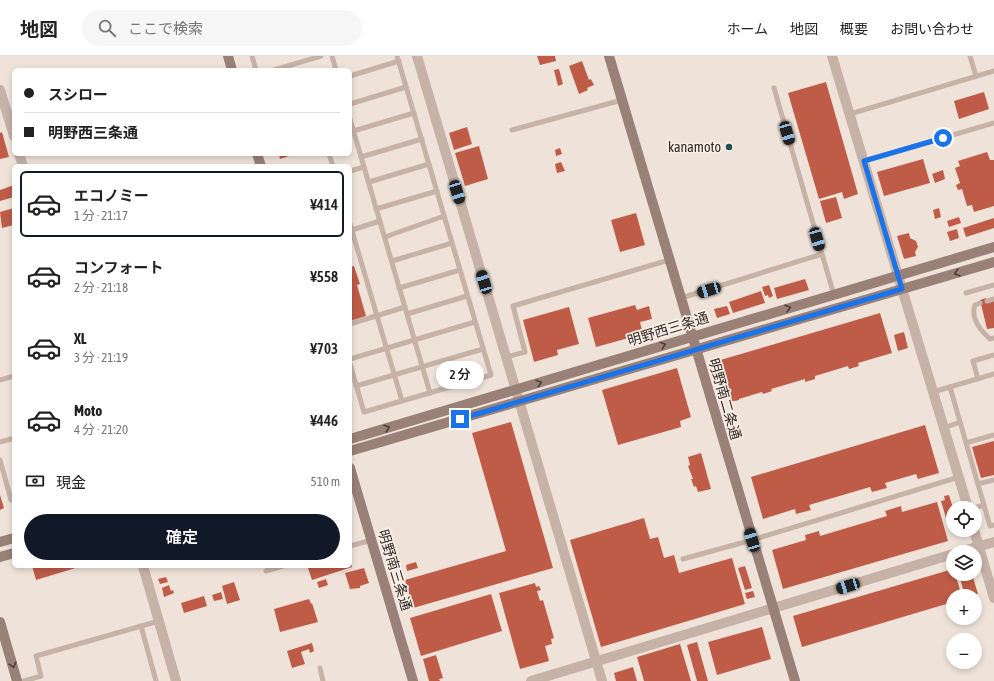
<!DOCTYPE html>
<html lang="ja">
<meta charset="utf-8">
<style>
body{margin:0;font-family:"Asap Condensed","Noto Sans JP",sans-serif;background:#f6f6f6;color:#222;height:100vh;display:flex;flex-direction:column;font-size:15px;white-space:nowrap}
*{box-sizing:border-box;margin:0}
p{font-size:13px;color:#767676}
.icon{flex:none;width:22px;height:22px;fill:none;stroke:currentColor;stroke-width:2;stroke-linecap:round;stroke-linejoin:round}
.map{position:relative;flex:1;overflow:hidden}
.details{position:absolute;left:12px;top:108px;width:340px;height:404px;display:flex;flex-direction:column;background:#fff;border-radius:6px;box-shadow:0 2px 6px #0003}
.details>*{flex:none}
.top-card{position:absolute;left:12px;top:12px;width:340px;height:88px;border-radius:6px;box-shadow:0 2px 6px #0003;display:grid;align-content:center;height:88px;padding:0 12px;background:#fff}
.tools{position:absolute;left:946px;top:445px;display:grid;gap:8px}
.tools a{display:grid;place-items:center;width:36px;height:36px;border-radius:50%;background:#fff;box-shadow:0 2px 6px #0003;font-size:20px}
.end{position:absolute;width:18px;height:18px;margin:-9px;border:5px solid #1a73e8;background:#fff;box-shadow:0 0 0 2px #fff}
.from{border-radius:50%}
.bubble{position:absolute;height:28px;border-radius:14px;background:#fff;box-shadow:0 2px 6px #0003;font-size:13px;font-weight:600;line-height:28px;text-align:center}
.car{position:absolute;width:12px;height:24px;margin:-12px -6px;border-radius:5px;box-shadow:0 0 3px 1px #0007;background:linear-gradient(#222 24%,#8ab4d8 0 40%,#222 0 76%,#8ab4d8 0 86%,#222 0)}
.top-card b{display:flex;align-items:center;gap:14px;height:38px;font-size:15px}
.top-card b+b{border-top:1px solid #e0e0e0}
.top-card i{width:10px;height:10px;background:#222}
ul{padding:7px 0 0;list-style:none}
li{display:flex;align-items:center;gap:12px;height:66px;margin:0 8px 6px;padding:0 4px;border:2px solid transparent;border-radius:6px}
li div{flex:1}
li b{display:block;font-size:15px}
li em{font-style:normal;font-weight:600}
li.current{border-color:#111827}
li>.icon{width:36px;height:36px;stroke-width:1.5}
.pay{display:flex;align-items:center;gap:10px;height:44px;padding:0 12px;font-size:15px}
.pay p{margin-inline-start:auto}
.action{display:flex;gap:8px;margin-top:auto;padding:8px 12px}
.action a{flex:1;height:46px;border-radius:24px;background:#111827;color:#fff;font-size:16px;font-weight:600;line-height:46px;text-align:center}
header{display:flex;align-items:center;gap:24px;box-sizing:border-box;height:56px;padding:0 20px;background:#fff;border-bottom:1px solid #e0e0e0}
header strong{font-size:19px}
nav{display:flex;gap:22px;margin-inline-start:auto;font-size:14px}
.search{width:280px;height:36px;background:#f6f6f6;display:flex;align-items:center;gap:10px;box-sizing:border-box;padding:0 14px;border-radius:22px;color:#767676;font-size:15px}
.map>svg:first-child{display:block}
.building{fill:#be5c48}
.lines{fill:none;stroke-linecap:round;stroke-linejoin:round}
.lane{stroke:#c6b2a6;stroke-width:5}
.street{stroke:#c6b2a6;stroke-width:10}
.secondary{stroke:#9a8178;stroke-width:10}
.oneway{stroke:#4d3f3a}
.route{stroke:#1a73e8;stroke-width:5}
.poi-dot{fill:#1f5251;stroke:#f8eee5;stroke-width:1.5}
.labels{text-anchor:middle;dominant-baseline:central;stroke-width:3.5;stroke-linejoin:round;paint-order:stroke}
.poi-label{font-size:14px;fill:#332926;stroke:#f8eee5;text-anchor:end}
.street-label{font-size:14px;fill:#332926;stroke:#f8eee5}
</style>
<header>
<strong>地図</strong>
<div class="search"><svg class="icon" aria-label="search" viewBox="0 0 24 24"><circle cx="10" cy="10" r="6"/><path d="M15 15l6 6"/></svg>ここで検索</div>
<nav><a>ホーム</a><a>地図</a><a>概要</a><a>お問い合わせ</a></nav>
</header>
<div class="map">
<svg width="994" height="625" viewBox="0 0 994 625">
<rect width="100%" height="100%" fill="#efe3d9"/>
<g class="building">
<polygon points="537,0 555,0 556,5 540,9"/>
<polygon points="582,5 589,24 591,23 594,29 587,32 588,34 579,38 569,10"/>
<polygon points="559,13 563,28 558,30 554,14"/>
<polygon points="826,26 858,138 844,143 842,136 819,143 788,37"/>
<polygon points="984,36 989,53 959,63 954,45"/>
<polygon points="467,71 472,88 454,94 449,77"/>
<polygon points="2,76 9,101 0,103 0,77"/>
<polygon points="479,90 488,123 465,130 455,97"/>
<polygon points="560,92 562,98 556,100 555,94"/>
<polygon points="987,96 990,104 994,104 994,150 974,156 972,149 967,150 962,133 958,134 956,129 960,127 955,112 960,110 958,105"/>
<polygon points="279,98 289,98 289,100 280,103"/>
<polygon points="923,103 930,127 884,140 877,116"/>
<polygon points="561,106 565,115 557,117 555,108"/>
<polygon points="943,114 945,123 935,127 932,118"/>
<polygon points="14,129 14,141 0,145 0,134"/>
<polygon points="836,141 842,162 826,167 820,145"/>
<polygon points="14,152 14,169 2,172 0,156"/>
<polygon points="939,152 941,161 935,163 933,154"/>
<polygon points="636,157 645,189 620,196 611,164"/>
<polygon points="959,161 961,167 949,171 947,165"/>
<polygon points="994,162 994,172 966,181 963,172"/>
<polygon points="957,173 959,182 950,185 947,176"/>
<polygon points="909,177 910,182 916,185 918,191 915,196 916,200 904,203 897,180"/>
<polygon points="350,208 351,211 354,210 360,228 357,229 366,260 350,265"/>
<polygon points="805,223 809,234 777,243 774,232"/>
<polygon points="769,229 773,240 769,242 768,239 765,240 762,231"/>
<polygon points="761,235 765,247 733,257 729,246"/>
<polygon points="986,242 987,247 994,245 994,272 987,273 980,244"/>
<polygon points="635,249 637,254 649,250 652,263 640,266 643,278 596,291 588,262"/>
<polygon points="727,250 730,258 717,262 714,253"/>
<polygon points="569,251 579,288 557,294 558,299 534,306 523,264"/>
<polygon points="880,257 892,297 858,307 859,310 849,313 848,310 815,320 815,323 805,326 805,323 771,333 772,335 763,338 762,336 739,343 739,344 729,346 717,305"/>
<polygon points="904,276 908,292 898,295 894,279"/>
<polygon points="677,312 691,361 680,365 681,371 618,389 602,334"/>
<polygon points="511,366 553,512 413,552 405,524 506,495 472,377"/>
<polygon points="925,369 939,417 918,423 916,418 885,427 887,432 872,436 870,431 809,449 811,454 796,458 795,453 763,463 751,421"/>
<polygon points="994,385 994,419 981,422 972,391"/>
<polygon points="701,397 711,433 698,436 696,430 694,431 691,423 693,423 688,410 690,409 688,401"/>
<polygon points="0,439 4,452 0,454"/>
<polygon points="949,439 953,452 953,460 946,462 941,445 945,444 944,440"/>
<polygon points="937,446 948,485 783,533 772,494 806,484 805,479 819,475 820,480 887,460 885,455 901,450 902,456"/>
<polygon points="644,462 650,483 658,481 664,502 674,499 679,517 732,502 745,548 601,591 570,484"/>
<polygon points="350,506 352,511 312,524 308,512 315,510 350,510"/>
<polygon points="416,506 418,512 407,515 406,509"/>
<polygon points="32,510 82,510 36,524"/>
<polygon points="745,510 752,532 745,534 738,512"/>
<polygon points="364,512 369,527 360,530 360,532 350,533 345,517"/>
<polygon points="953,513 953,518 955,518 962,540 953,540 953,546 802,591 793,560"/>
<polygon points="972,518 978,538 965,540 959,519"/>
<polygon points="166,521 168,526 160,528 158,523"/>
<polygon points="326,523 328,529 319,532 317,526"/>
<polygon points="234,526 240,544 227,548 222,530"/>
<polygon points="535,527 536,531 539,530 541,534 537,535 540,545 543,544 554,582 551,583 552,588 545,590 549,605 520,613 499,537"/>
<polygon points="169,529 171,535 173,534 174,537 164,541 162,532"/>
<polygon points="753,535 755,541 747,543 745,537"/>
<polygon points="221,536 223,543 214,545 212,539"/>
<polygon points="491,538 502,575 421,600 410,562"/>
<polygon points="204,540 207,550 184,557 181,547"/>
<polygon points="309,543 311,548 312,547 318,566 280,576 274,553"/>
<polygon points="762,571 771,603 717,619 708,586"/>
<polygon points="697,586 708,625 697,625 687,589"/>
<polygon points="312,587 314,595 310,597 309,593 301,596 305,608 292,612 287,595"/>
<polygon points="680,588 691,625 644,625 637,601"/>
<polygon points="436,599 443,622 439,623 440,625 429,625 423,603"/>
<polygon points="633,611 637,625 616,625 614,617"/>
</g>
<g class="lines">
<g class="lane">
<polyline points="252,0 256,14"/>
<polyline points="332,0 336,14"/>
<polyline points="970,0 976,20"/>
<polyline points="274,14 321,0"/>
<polyline points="350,20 399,5"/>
<polyline points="774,32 822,198"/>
<polyline points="350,48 406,31"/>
<polyline points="850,58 994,15"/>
<polyline points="350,63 430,337"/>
<polyline points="512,74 622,44"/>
<polyline points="350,76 414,57"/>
<polyline points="329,98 333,110"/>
<polyline points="361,101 422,83"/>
<polyline points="864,105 994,67"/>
<polyline points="350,115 364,111"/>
<polyline points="369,126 429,108"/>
<polyline points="376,153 437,135"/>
<polyline points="350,168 402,345"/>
<polyline points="352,174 380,165"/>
<polyline points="385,181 444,160"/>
<polyline points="392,205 452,187"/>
<polyline points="399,232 460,214"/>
<polyline points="966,237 994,229"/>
<polyline points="681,242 822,198 834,239"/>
<polyline points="987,245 994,243"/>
<path d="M980,247L975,249C970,263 981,275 990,283L994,282"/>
<polyline points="407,258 467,240"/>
<polyline points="350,268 405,251"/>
<polyline points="506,301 525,296 513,250 669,204"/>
<polyline points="350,303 475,266"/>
<polyline points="350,308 364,356 491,319 397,0"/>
<polyline points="978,323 973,305 994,299"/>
<polyline points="0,324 14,320"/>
<polyline points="356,330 483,293"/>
<polyline points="950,331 990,470 994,469"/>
<polyline points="933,336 994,318"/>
<polyline points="944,372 960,366"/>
<polyline points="0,386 14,382"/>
<polyline points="966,387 994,379"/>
<polyline points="0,404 11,444 14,444"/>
<polyline points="978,428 994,424"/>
<polyline points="974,452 984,449"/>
<polyline points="350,490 372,484"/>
<polyline points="683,503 752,484 959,421"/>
<polyline points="266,515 283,510"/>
<polyline points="141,570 156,625"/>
<polyline points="320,612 323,625"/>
<polyline points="24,625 41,620 36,600 159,565"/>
</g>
<g class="street">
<polyline points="417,0 602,625"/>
<polyline points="832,0 968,452"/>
<polyline points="0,34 14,80"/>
<polyline points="19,98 23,110"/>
<polyline points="974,474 994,542"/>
<polyline points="959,496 994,486"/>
<polyline points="143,510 176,625"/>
<polyline points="531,625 953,498"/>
</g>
<g class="secondary">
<polyline points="228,0 232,14"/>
<polyline points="609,0 795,625"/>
<polyline points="257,98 261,110"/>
<polyline points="350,383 994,191"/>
<polyline points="350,395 994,206"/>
<polyline points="350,412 413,625"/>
<polyline points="0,486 14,482"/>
<polyline points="0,501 14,497"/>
<polyline points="0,566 17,625"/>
</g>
</g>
<defs><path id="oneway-chevron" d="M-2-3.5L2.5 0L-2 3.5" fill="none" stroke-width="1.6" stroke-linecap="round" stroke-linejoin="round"/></defs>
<g class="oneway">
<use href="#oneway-chevron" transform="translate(957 217) rotate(164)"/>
<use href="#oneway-chevron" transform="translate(788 252) rotate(-16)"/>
<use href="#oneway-chevron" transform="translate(663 289) rotate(-17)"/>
<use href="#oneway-chevron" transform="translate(539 327) rotate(-17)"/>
<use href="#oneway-chevron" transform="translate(387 372) rotate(-17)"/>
<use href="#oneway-chevron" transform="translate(13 609) rotate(74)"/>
</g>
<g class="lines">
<polyline class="route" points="460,363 902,233 864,105 943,82"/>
</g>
<circle class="poi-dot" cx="729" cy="91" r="4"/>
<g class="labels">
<g class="poi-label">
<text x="721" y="91">kanamoto</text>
</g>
<g class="street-label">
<text transform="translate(668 273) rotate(-17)">明野西三条通</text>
<text transform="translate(725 343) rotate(74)">明野南二条通</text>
<text transform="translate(395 514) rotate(73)">明野南三条通</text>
</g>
</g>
</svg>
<div class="tools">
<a><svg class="icon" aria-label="locate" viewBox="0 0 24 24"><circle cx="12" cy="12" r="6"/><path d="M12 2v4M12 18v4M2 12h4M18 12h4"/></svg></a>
<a><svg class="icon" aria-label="layers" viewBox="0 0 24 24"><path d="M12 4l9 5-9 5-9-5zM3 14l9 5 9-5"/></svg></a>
<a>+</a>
<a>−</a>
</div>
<i class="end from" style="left:943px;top:82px"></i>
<i class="end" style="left:460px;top:363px"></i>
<div class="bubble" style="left:436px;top:305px;width:48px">2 分</div>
<i class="car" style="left:787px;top:77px;rotate:164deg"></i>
<i class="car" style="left:457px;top:136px;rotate:163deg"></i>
<i class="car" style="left:817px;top:183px;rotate:164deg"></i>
<i class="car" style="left:484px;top:226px;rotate:343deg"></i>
<i class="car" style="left:709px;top:234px;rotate:253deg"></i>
<i class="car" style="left:752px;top:484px;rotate:344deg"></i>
<i class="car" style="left:848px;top:530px;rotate:253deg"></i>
<div class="top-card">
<b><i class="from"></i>スシロー</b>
<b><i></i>明野西三条通</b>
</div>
<section class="details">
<ul>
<li class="current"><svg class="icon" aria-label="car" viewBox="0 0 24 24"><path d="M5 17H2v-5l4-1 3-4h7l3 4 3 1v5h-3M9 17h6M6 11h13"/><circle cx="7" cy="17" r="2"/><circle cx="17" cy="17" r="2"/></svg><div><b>エコノミー</b><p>1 分 · 21:17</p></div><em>¥414</em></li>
<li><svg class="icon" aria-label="car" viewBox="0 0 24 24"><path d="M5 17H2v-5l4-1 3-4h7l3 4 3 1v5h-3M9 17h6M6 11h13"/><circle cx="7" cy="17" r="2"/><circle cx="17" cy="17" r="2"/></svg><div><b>コンフォート</b><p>2 分 · 21:18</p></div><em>¥558</em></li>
<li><svg class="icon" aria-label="car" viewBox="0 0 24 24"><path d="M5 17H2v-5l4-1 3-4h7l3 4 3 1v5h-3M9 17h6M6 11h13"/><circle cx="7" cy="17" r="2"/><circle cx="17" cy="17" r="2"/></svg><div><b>XL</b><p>3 分 · 21:19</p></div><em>¥703</em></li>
<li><svg class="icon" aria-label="car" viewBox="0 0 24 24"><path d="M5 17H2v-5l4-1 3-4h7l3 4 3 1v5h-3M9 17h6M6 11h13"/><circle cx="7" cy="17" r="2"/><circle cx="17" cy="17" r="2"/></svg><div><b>Moto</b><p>4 分 · 21:20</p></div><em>¥446</em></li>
</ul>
<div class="pay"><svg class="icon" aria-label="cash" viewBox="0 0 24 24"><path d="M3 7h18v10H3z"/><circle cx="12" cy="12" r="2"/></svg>現金<p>510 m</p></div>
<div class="action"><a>確定</a></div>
</section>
</div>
